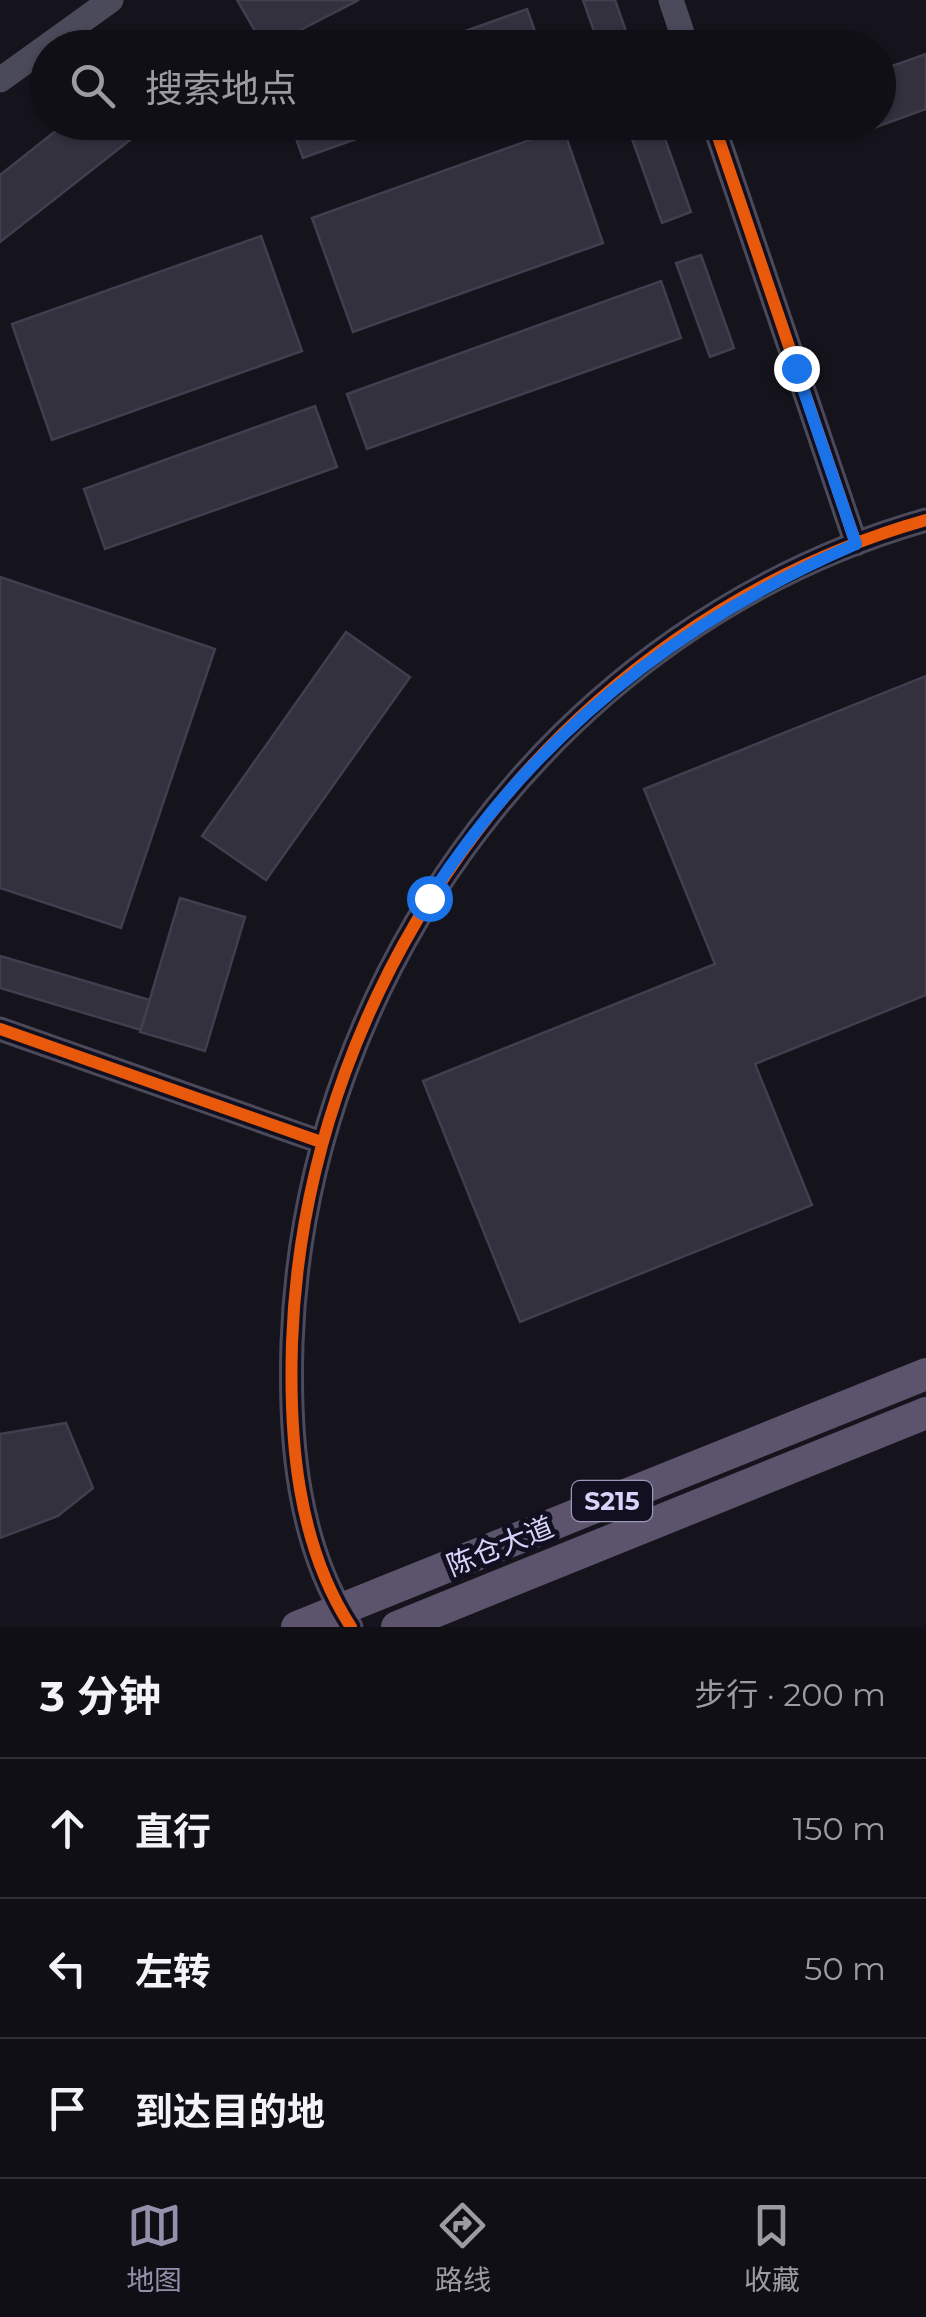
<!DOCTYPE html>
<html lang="zh">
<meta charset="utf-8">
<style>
:root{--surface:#100f15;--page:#1e1d22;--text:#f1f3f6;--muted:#9c9ca0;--line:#302f34;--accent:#9390ac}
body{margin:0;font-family:Montserrat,"Noto Sans SC",sans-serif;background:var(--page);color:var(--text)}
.stop{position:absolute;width:30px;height:30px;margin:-22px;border:8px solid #1a73e8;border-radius:50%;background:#fff}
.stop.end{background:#1a73e8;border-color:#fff;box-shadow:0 2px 10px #0008}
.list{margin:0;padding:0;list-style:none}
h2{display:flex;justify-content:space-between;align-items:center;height:130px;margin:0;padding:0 40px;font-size:42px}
h2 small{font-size:32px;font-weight:400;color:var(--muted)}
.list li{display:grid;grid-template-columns:65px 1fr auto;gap:30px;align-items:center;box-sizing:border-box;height:140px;padding:0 40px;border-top:2px solid var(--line)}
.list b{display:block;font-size:38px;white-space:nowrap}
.list em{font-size:32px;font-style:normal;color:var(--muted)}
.icon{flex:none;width:55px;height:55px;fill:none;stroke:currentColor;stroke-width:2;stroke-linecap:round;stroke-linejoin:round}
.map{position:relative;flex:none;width:926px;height:1627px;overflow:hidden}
.search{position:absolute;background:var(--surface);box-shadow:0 2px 8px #0004;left:30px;right:30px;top:30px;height:110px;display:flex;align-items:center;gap:25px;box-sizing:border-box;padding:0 35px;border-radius:55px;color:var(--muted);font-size:38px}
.sheet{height:550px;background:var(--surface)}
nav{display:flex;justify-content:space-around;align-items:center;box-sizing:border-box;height:140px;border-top:2px solid var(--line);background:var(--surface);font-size:28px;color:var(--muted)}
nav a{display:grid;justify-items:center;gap:5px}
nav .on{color:var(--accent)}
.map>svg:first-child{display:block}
.building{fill:#33313e;stroke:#413e4f;stroke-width:2.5}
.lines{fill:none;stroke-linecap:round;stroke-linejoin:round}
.minor{stroke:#4a4a5b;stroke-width:25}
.major{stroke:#5c546c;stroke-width:32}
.cycleway-casing{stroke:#121020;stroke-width:19}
.cycleway{stroke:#e8590c;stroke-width:12}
.route{stroke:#1a73e8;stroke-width:12}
.labels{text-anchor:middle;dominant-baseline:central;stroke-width:10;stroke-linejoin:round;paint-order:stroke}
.shield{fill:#121020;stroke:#9c98b9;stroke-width:2.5}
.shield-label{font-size:25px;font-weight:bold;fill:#d7d3fa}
.street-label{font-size:28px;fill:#d7d3fa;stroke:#121020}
</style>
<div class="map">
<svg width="926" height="1627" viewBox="0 0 926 1627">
<rect width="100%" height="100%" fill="#15141c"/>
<!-- building -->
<path class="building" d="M237,0H359L265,48Z
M583,0H615L632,48H600Z
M527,9L541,48H418Z
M926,54V109L860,133L856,122H878V71Z
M67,122H153L0,242V175Z
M290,122H404L303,158Z
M626,122H659L691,212L662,223Z
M563,128L603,243L353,332L312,218Z
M261,236L302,351L52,440L12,324Z
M701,255L734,348L710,357L676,263Z
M661,281L681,338L367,449L347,394Z
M315,406L337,467L105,549L84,489Z
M0,577L215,649L121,928L0,888Z
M346,632L410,677L266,880L202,836Z
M926,676V995L755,1064L812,1205L520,1322L423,1081L715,964L644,789Z
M180,898L245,917L205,1051L140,1032Z
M0,956L150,1000L141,1030L0,988Z
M66,1423L93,1488L58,1516L0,1538V1434Z"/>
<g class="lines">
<!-- minor -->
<path class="minor" d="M671,0L687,48
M0,80L111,0
M713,122L856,544
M0,1029L321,1142
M351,1627C297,1544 289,1439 292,1343C305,970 563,623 926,520"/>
<!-- major -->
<path class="major" d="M297,1627L926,1374
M397,1627L926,1413"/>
<!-- cycleway casing -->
<g class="cycleway-casing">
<path id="cycleway" d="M713,122L856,544
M0,1029L321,1142
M351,1627C297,1544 289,1439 292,1343C305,970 563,623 926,520"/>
</g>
<!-- cycleway -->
<use href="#cycleway" class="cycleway"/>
</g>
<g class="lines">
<!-- route -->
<path class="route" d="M429,898C533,736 680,620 856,544L796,368"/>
</g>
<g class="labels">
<!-- shield labels -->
<rect class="shield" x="572" y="1481" width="80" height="40" rx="8"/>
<g class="shield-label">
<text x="612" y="1501">S215</text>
</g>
<!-- street labels -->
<g class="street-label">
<text transform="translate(500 1546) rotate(-22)">陈仓大道</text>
</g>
</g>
</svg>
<div class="stop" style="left:429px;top:898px"></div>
<div class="stop end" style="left:796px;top:368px"></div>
<div class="search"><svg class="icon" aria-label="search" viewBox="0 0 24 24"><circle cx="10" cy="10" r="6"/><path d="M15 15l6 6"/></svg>搜索地点</div>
</div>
<section class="sheet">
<h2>3 分钟<small>步行 · 200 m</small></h2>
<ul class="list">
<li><svg class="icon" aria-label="ahead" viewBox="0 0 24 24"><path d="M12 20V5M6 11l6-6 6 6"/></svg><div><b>直行</b></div><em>150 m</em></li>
<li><svg class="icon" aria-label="left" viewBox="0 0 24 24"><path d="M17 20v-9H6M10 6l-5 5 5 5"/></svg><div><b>左转</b></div><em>50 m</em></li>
<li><svg class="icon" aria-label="arrive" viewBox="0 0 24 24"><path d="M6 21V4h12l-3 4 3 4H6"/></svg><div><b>到达目的地</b></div></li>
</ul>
</section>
<nav>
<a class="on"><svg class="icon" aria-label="map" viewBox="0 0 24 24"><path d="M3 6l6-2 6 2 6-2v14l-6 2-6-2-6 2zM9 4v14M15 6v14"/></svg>地图</a>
<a><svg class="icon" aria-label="directions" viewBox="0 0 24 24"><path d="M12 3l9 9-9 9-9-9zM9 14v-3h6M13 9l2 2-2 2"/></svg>路线</a>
<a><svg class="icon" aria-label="saved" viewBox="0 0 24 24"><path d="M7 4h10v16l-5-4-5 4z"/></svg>收藏</a>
</nav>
